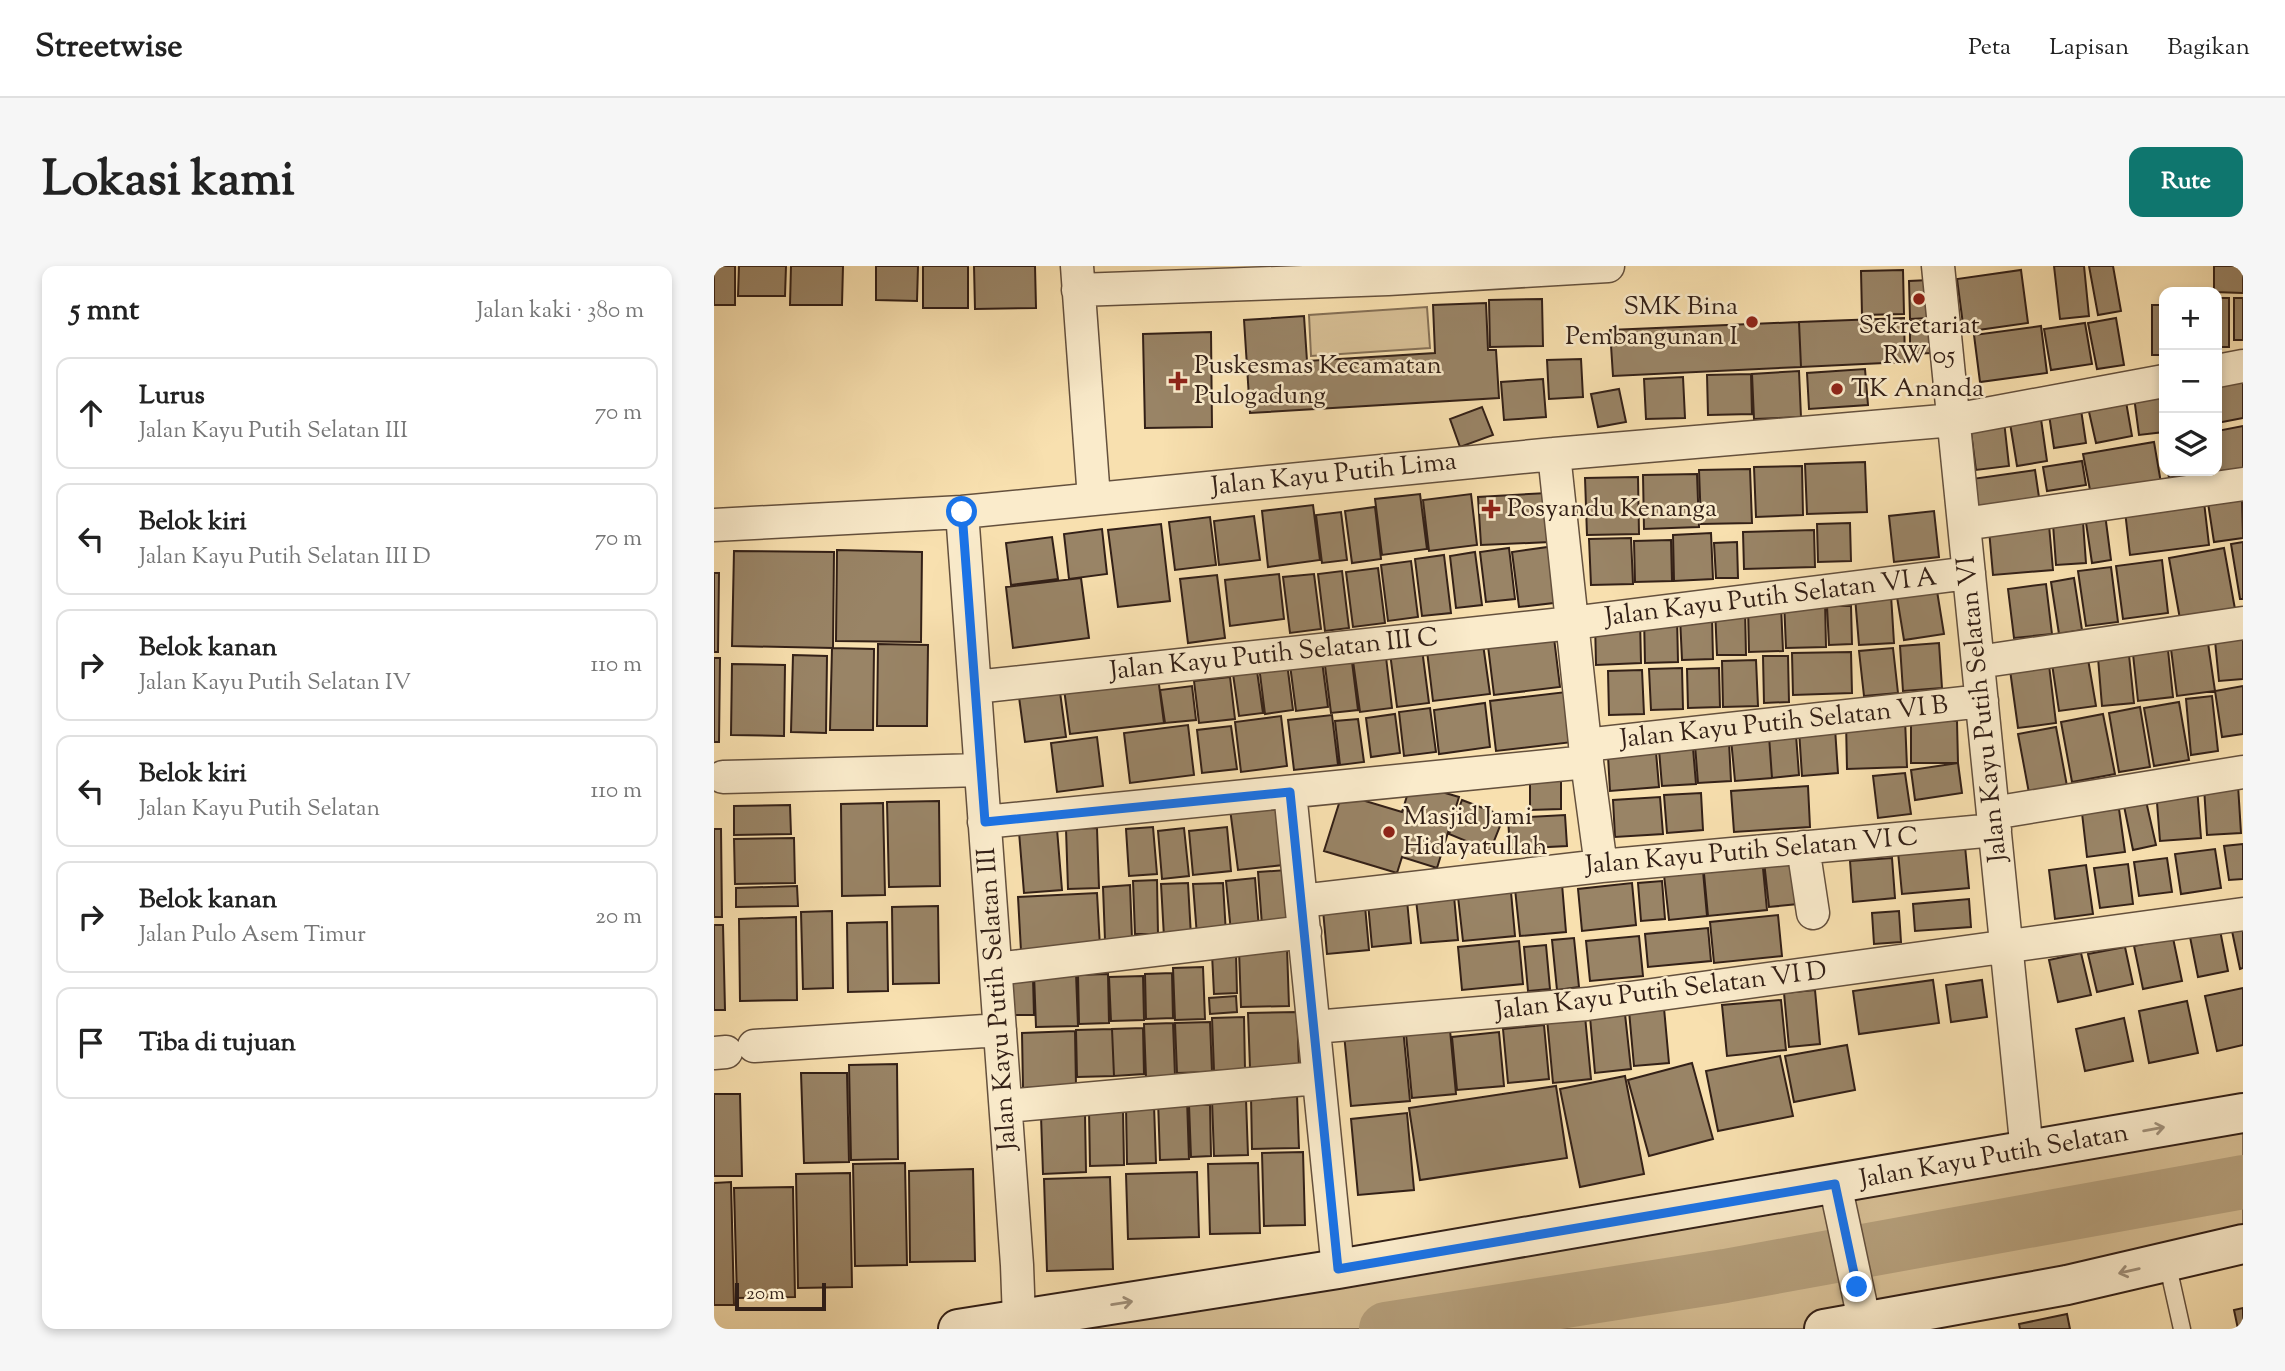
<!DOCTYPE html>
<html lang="id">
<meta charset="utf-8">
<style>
:root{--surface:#fff;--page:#f6f6f6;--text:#222;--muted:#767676;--line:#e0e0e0;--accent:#0f766e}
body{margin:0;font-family:"Sorts Mill Goudy",serif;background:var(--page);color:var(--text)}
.controls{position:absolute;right:21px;top:21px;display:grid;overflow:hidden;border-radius:14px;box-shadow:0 4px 10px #0003}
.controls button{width:63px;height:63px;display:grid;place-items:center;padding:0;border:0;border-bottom:2px solid var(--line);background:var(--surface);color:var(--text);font:35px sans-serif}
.scale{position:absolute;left:21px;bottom:18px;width:91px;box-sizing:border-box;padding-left:7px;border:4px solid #332017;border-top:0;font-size:19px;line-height:24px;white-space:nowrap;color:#332017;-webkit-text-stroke:5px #faebcb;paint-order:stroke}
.stop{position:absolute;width:21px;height:21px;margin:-16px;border:5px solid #1a73e8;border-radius:50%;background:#fff}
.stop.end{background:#1a73e8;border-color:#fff;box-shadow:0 2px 7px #0008}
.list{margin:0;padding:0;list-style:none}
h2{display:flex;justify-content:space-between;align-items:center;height:91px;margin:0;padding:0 28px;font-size:30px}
h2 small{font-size:23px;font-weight:400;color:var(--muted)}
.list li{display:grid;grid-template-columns:46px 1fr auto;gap:21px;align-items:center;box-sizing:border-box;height:112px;margin:0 14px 14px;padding:0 14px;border:2px solid var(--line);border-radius:14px}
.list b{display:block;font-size:26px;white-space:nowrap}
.list p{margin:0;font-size:23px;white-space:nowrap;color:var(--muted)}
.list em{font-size:23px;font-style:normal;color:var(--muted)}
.icon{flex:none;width:38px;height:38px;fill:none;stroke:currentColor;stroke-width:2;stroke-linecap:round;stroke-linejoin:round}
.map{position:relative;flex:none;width:1529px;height:1063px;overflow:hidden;border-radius:14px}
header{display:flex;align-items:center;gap:42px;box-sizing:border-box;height:98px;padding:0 35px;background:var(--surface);border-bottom:2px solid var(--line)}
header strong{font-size:33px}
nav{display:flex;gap:38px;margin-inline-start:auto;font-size:24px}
.intro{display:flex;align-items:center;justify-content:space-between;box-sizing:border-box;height:168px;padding:0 42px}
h1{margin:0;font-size:49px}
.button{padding:18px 32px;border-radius:14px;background:var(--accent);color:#fff;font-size:24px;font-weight:700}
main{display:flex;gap:42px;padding:0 42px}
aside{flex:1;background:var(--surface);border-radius:14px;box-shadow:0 4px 10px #0003}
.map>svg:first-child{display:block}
.green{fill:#d7bf95;stroke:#857056;stroke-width:2}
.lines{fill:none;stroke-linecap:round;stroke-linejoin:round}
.river{stroke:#b59f7b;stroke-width:54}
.building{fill:#998466;stroke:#332017;stroke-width:2}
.lane-casing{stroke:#64503d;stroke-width:19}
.street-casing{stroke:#64503d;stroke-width:35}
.secondary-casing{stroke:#332017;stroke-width:42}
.lane{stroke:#faebcb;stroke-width:16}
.street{stroke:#faebcb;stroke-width:32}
.secondary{stroke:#faebcb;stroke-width:38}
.oneway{stroke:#a0907a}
.route{stroke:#1a73e8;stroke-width:9}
.poi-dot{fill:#8f2418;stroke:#faebcb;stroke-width:2.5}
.labels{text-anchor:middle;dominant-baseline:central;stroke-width:5;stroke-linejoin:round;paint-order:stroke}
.poi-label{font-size:26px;fill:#332017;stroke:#faebcb;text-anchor:start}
.street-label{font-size:26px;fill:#332017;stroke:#faebcb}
</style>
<header>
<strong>Streetwise</strong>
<nav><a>Peta</a><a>Lapisan</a><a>Bagikan</a></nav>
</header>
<div class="intro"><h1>Lokasi kami</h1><a class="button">Rute</a></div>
<main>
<aside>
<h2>5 mnt<small>Jalan kaki · 380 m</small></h2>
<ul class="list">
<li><svg class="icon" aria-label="ahead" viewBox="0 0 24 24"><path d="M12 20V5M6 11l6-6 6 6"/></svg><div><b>Lurus</b><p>Jalan Kayu Putih Selatan III</p></div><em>70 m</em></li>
<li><svg class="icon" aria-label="left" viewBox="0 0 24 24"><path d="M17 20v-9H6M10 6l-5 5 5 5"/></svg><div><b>Belok kiri</b><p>Jalan Kayu Putih Selatan III D</p></div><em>70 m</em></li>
<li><svg class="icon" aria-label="right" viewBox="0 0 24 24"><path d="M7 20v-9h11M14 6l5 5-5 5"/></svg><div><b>Belok kanan</b><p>Jalan Kayu Putih Selatan IV</p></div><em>110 m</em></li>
<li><svg class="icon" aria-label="left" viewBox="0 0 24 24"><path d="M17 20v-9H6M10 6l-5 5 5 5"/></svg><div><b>Belok kiri</b><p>Jalan Kayu Putih Selatan</p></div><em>110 m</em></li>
<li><svg class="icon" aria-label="right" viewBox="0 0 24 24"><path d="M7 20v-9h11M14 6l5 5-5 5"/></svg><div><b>Belok kanan</b><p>Jalan Pulo Asem Timur</p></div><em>20 m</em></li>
<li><svg class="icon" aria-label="arrive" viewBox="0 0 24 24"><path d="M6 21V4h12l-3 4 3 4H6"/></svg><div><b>Tiba di tujuan</b></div></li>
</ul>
</aside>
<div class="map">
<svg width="1529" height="1063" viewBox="0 0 1529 1063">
<rect width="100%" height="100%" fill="#f8e0af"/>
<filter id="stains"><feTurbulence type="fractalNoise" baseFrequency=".00286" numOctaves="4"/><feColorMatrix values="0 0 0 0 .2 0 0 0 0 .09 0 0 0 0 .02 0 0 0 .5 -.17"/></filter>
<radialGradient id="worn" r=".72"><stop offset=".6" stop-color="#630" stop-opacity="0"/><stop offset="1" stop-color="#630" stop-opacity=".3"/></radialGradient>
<!-- green -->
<path class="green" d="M713,41L716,82L597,90L595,49Z
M1529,847V975L1109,1063H247Z"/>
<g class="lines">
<!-- river -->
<path class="river" d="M672,1063L1011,1010L1529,916"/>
</g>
<!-- building -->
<path class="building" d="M0,0H21V39H0Z
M25,0H72L71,30H24Z
M77,0H129L128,39H76Z
M162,0H204L203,35L162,34Z
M209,0H254V42H209Z
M260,0H321L322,42L261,43Z
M1340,0H1370L1375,50L1346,53Z
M1375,0H1399L1407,45L1384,49Z
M1500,0H1529V27L1500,26Z
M1189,4L1190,48L1148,49L1147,5Z
M1307,4L1314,57L1250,66L1243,13Z
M1215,14V52L1196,53L1195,15Z
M1503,32H1515V81H1503Z
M1520,32H1529V74H1520Z
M828,33L829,80L776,81L775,34Z
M772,37L774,84H782L785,132L536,147L530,54L590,50L593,95L721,87L719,39Z
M1438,39H1450V89H1438Z
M1190,52L1191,96L1087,101L1085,56Z
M1402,52L1410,99L1383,103L1374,57Z
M1196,55H1217L1218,87L1196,88Z
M1085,56L1087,101L899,110L896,64Z
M1371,57L1378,98L1337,104L1330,63Z
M1327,60L1333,107L1266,116L1260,69Z
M497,66L498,161L431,162L429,68Z
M867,93L869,131L835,133L833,94Z
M1151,103L1154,139L1095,143L1093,107Z
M1085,105L1087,151L1040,153L1038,108Z
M1037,108L1038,148L994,149L993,109Z
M969,111L971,152L932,153L930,113Z
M829,113L832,151L790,154L787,116Z
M1529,114V152L1503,157V118Z
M905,123L912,156L884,161L877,128Z
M1450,128V166L1425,169L1420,131Z
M1411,130L1418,170L1382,177L1373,137Z
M1366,137L1372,177L1340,182L1334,142Z
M768,141L779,169L746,181L736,153Z
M1327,153L1333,195L1303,200L1296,157Z
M1290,155L1295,200L1262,204L1256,159Z
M1529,160V207L1502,212L1503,165Z
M1440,176L1447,217L1377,229L1369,188Z
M1368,195L1372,219L1333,225L1329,201Z
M1151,196L1153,246L1093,248L1091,198Z
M1088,200L1089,249L1042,251L1040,201Z
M1036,203L1038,257L987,258L985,204Z
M1321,204L1326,238L1263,246L1258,213Z
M1454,205H1492L1455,212Z
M983,208L985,261L930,263L929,209Z
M924,211L925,268L873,269L871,212Z
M833,227L836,276L767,279L764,231Z
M706,228L713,283L668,289L661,233Z
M757,228L763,279L715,285L709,234Z
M1528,233L1529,272L1500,276L1494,237Z
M1490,236L1495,279L1416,289L1411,245Z
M599,239L606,294L554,301L548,245Z
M661,241L667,293L638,297L631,245Z
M1220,245L1225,291L1180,296L1175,250Z
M627,246L633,294L608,297L602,249Z
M1391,248L1397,294L1378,297L1371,250Z
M540,250L546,294L505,299L500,255Z
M496,251L502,299L461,304L455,256Z
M1369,256L1372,297L1342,299L1339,258Z
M1136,257L1137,295L1104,296L1103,258Z
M447,258L456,335L404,341L394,264Z
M1335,259L1339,304L1279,309L1275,264Z
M388,263L393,308L355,313L350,268Z
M1100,264L1101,301L1030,303L1029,266Z
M997,267L999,313L960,315L959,269Z
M338,271L344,313L297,319L292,277Z
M917,272L919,318L877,319L875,273Z
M957,274L958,315L921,316L920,275Z
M1023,276L1024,312H1002L1000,277Z
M1529,276V333H1526L1517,278Z
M841,280L848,336L805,341L798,286Z
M795,282L801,333L772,336L766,286Z
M1510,282L1521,343L1466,353L1455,292Z
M123,284L208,286L207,376L122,375Z
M20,285L120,286L119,382L18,380Z
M761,286L768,339L742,342L736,290Z
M730,289L737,347L708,350L701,293Z
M1448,294L1454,347L1409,353L1402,300Z
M697,295L704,351L674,355L667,299Z
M1397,301L1404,356L1372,360L1364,305Z
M664,302L671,357L639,361L632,306Z
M628,305L635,362L611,365L604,308Z
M0,307H5L4,386H0Z
M565,308L570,353L516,360L511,314Z
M600,308L607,363L576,367L569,311Z
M503,309L511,372L474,377L466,313Z
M367,312L375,372L299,382L292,321Z
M1360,312L1368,364L1345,368L1337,316Z
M1332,318L1338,368L1300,372L1294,323Z
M1223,325L1230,368L1190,374L1183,331Z
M1177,329L1180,377L1145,379L1141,331Z
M1111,334L1112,381L1072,382L1070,335Z
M1067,339L1069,385L1035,386L1034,340Z
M1113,340H1137L1138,378L1115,379Z
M1031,342L1032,389H1003L1001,343Z
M963,350L964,396L931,397L930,351Z
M998,350L999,393L968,394L966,351Z
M926,353L927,397L882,399L881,355Z
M840,372L846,421L780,429L774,380Z
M1529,372V413L1505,415L1501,375Z
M1225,377L1228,422L1189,425L1186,380Z
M1494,377L1501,425L1463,430L1457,383Z
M164,378L214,379L213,460H163Z
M769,378L776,428L719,435L713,385Z
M118,382L160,383L159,464H116Z
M1179,382L1184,427L1150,430L1145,385Z
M708,383L715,437L683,441L676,387Z
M1454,384L1459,431L1424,435L1419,388Z
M1137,386L1138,427L1079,429L1078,387Z
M637,388L644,444L617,447L610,392Z
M79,389L113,390L112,467L77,466Z
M1415,389L1420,437L1388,440L1384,392Z
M1049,390H1074L1075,436L1050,437Z
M672,391L678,442L646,446L639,395Z
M0,392H6L5,476H0Z
M1374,393L1382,440L1345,445L1338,398Z
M1042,394L1044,440L1009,441L1008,395Z
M608,395L614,441L582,445L576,399Z
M573,397L579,444L551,448L545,400Z
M18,398L71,399L70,470L17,469Z
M1335,399L1342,457L1304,462L1296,404Z
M968,402L969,443L937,444L935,403Z
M1005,402L1006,441L974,442L973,403Z
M928,404L930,448L895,449L894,405Z
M543,405L549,447L525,450L519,408Z
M444,411L450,457L356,468L350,423Z
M516,411L521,453L485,457L480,415Z
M478,420L482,454L451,457L446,424Z
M1529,420V468L1508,471L1501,425Z
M346,426L352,471L311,476L305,431Z
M852,426L859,476L782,485L776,435Z
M1498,430L1504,485L1477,489L1472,433Z
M1465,436L1475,494L1440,500L1430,442Z
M771,437L776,481L725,488L720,444Z
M1426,441L1436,501L1405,506L1395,447Z
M716,442L722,486L690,490L685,446Z
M681,448L686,487L657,491L652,452Z
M1389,448L1401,508L1358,516L1347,456Z
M618,449L624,499L580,504L574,454Z
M567,450L573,500L527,506L521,456Z
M644,453L650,496L626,499L621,455Z
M1191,453L1193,501L1133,503L1132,455Z
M1197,455H1243L1244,497H1197Z
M474,459L480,509L416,517L410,467Z
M517,460L523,503L488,507L483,464Z
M1342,461L1353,520L1315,527L1304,468Z
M1121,462L1124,507L1088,510L1085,464Z
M1082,469L1085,509L1058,512L1055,470Z
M1055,470L1058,512L1021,515L1017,473Z
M383,471L389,520L343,526L337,477Z
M1015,476L1017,515L984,517L981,479Z
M979,482L982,518L948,520L945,484Z
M942,486L945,521L896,525L894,490Z
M1244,497L1248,527L1201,534L1197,504Z
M1191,507L1197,548L1164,552L1159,510Z
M816,515H847V543L816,544Z
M697,517L745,531L723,602L688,591L683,607L610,585L628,528L688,546Z
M1524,519L1527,567L1493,569L1490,521Z
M1094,520L1096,561L1020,566L1017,525Z
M1483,521L1487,572L1446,575L1442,524Z
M987,527L989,564L953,567L950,529Z
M946,531L949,568L901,571L899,534Z
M748,534L790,550L776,585L735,568Z
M225,535L226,620L175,621L173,536Z
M1432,535L1442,579L1419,584L1410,540Z
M169,537L171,629L128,630L127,538Z
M562,538L569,599L524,604L516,543Z
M76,539L77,568L20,569V540Z
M1405,543L1411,586L1373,591L1368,547Z
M851,549L853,580L796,583L794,552Z
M439,561L443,608L415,610L412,563Z
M513,561L517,605L479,609L475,565Z
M383,562L385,622L354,623L352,563Z
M470,562L475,610L448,613L444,565Z
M0,563H7L8,651H0Z
M343,563L348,624L310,627L305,566Z
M80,572L81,617L21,618L20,573Z
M1529,578V613L1515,614L1510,580Z
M1251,580L1255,622L1188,628L1184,586Z
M1501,583L1507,622L1467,628L1461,588Z
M1089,591L1094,637L1055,641L1050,595Z
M1048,592L1053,644L994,650L989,597Z
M1178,592L1181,632L1139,636L1136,595Z
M1453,592L1458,626L1425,630L1420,596Z
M1414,598L1419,638L1386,642L1380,602Z
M1372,599L1379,648L1341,653L1335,604Z
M573,604L578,656L548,659L544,606Z
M989,605L993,650L955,654L950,609Z
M541,612L545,663L517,666L512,615Z
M443,614L444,668H421L419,615Z
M948,615L951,653L927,655L924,617Z
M474,617L477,670L450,671L447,618Z
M509,617L512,668L483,670L479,618Z
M918,617L922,659L868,665L864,623Z
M848,618L852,666L806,670L801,623Z
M416,619L418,673L391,674L389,621Z
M83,620L84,640L22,641V622Z
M797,626L801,670L749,675L744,631Z
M383,627L386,681L307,685L304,631Z
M740,630L744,674L707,677L702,634Z
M1255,633L1257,661L1201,665L1199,638Z
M693,634L697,677L658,681L654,637Z
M224,640L225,717L179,718L178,641Z
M651,640L655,684L613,688L609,644Z
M118,645L119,722L89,723L87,646Z
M1185,645L1187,676L1160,678L1158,647Z
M1064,649L1068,690L1000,697L996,656Z
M82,651L83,734L26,735L25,653Z
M173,656L174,725L134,726L133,657Z
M0,659H9L11,744H0Z
M1505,659L1514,705L1484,711L1475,666Z
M994,662L997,695L934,701L931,668Z
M1529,663V702L1526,703L1518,665Z
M925,670L929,710L876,715L872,675Z
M860,672L865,721L843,724L838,674Z
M1459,672L1468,715L1429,723L1420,680Z
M805,675L809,718L748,724L744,681Z
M832,679L836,723L814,725L810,681Z
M1411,681L1419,718L1383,726L1374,688Z
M573,682L575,740L527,741L525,684Z
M522,687L523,727L500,728L498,688Z
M1367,687L1377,729L1344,736L1335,694Z
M489,701L491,753L461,754L459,702Z
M362,707L364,760L322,761L320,708Z
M458,707L459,752L432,753L431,708Z
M394,708L395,757L365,758L364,709Z
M429,710L430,754L397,755L395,711Z
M319,712L320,749H294L293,713Z
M1219,714L1225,757L1145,768L1139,725Z
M1268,714L1273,751L1237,756L1232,719Z
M1529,722V779L1503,785L1491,730Z
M1101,724L1106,778L1075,781L1070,727Z
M522,730L523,746L496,748L495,732Z
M1067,734L1072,784L1013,790L1008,739Z
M1473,735L1484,787L1435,797L1425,745Z
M950,742L955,797L920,800L915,745Z
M583,746L585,801L536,802L534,747Z
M911,748L917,803L881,807L876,751Z
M871,750L877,813L839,817L833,753Z
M530,751L531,804L500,805L498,752Z
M1410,752L1419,795L1371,805L1362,763Z
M496,756L498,806L463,807L461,757Z
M459,757L461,810L432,811L430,758Z
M830,759L835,813L794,817L789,763Z
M429,762L430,808L400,810L398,763Z
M689,762L696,835L637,840L630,768Z
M398,763L400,810L363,811L362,764Z
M736,764L742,828L698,832L692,768Z
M361,765L362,820L309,822L308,767Z
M785,766L790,820L743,824L738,771Z
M1133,779L1141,824L1080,836L1071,790Z
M1066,790L1079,850L1004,865L992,805Z
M978,797L999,873L935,890L914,814Z
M183,798L184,893L137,894L135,799Z
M87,807H133L135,896L90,897Z
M911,810L930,908L866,921L846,823Z
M842,820L853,892L706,914L695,842Z
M0,828H26L28,910H0Z
M583,829L585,882L538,883L537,830Z
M473,833L475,893L446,894L444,834Z
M532,833L534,889L500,890L498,834Z
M440,839L442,897L413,898L412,840Z
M475,839H496L497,890L477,891Z
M409,843L410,899L376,900L375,844Z
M693,847L700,924L644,929L637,853Z
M371,848L372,906L329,908L327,850Z
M589,886L591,959L550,960L548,887Z
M191,897L193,999L141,1000L139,898Z
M544,897L546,967L496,968L494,898Z
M259,903L261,995L196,996L195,905Z
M483,906L485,971L414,973L412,908Z
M136,907L138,1021L84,1022L82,908Z
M396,911L399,1003L333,1005L330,913Z
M17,916L20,1039H0V917Z
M79,921L81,1031L23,1032L20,922Z
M1529,1042V1063H1524L1520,1044Z
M1353,1048L1356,1063H1306L1305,1058Z"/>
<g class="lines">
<!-- lane casing -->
<g class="lane-casing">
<path id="lane" d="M1453,996L1468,1063"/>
</g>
<!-- street casing -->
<g class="street-casing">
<path id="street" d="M363,0L380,233
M1224,0L1313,886
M364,24L674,13L894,0
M1503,105L1529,100
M840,188L873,496L887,600
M248,246L303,999L305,1053
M1250,258L1529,218
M0,259L248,246L840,188L1240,154L1450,115
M1264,396L1529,357
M261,421L858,357L1255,307
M871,479L1268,435
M9,511L267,504
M576,526L624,1003
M1279,547L1529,506
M270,556L873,496
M1089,581L1099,647
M587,635L887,600L1281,564
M282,703L591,666
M600,761L873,738L1529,648
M40,780L286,764
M0,787L12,786
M292,840L604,812
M1121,918L1152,1063"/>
</g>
<!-- secondary casing -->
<g class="secondary-casing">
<path id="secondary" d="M244,1063L624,1003L1529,847
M1110,1063L1353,1019L1529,978"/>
</g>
<!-- lane -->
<use href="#lane" class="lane"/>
<!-- street -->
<use href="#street" class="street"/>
<!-- secondary -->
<use href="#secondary" class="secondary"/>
</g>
<!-- one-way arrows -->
<defs><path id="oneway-shaft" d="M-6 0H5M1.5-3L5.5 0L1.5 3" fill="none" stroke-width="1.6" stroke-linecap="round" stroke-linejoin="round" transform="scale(1.75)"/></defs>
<g class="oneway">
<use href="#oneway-shaft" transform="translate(1440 863) rotate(-10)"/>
<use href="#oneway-shaft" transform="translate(1415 1005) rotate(167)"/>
<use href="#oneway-shaft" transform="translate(408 1037) rotate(-9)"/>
</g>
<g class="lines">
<!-- route -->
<path class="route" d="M248,246L271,556L576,526L624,1003L1121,918L1143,1021"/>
</g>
<!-- markers -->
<g class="poi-dot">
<circle cx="1205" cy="33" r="7"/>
<circle cx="1038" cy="56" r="7"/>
<path d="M460.5 104.5h7v7h7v7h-7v7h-7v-7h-7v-7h7z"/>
<circle cx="1123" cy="123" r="7"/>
<path d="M773.5 232.5h7v7h7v7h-7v7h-7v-7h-7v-7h7z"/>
<circle cx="675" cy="566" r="7"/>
</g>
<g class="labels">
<!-- poi labels -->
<g class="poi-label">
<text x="1024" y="41" text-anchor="end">SMK Bina<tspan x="1024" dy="30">Pembangunan I</tspan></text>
<text x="1205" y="60" text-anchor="middle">Sekretariat<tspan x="1205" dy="30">RW 05</tspan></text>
<text x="480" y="100">Puskesmas Kecamatan<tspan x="480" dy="30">Pulogadung</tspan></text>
<text x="1137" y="123">TK Ananda</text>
<text x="793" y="243">Posyandu Kenanga</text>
<text x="689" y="551">Masjid Jami<tspan x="689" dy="30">Hidayatullah</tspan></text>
</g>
<!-- street labels -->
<g class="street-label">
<text transform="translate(620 209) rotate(-6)">Jalan Kayu Putih Lima</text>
<text transform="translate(1057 332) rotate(-7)">Jalan Kayu Putih Selatan VI A</text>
<text transform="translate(560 389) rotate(-6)">Jalan Kayu Putih Selatan III C</text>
<text transform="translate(1269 443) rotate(-96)">Jalan Kayu Putih Selatan VI</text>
<text transform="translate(1070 457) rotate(-6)">Jalan Kayu Putih Selatan VI B</text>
<text transform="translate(1038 586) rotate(-5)">Jalan Kayu Putih Selatan VI C</text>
<text transform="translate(947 726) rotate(-7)">Jalan Kayu Putih Selatan VI D</text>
<text transform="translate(284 733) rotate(-94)">Jalan Kayu Putih Selatan III</text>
<text transform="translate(1280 891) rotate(-10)">Jalan Kayu Putih Selatan</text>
</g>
</g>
<rect width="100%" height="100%" filter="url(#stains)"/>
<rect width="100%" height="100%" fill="url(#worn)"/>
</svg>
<div class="controls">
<button>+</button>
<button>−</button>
<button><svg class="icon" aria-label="layers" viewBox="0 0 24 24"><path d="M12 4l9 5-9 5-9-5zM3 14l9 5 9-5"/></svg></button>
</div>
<div class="scale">20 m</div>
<div class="stop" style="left:248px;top:246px"></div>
<div class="stop end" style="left:1143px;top:1021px"></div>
</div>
</main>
